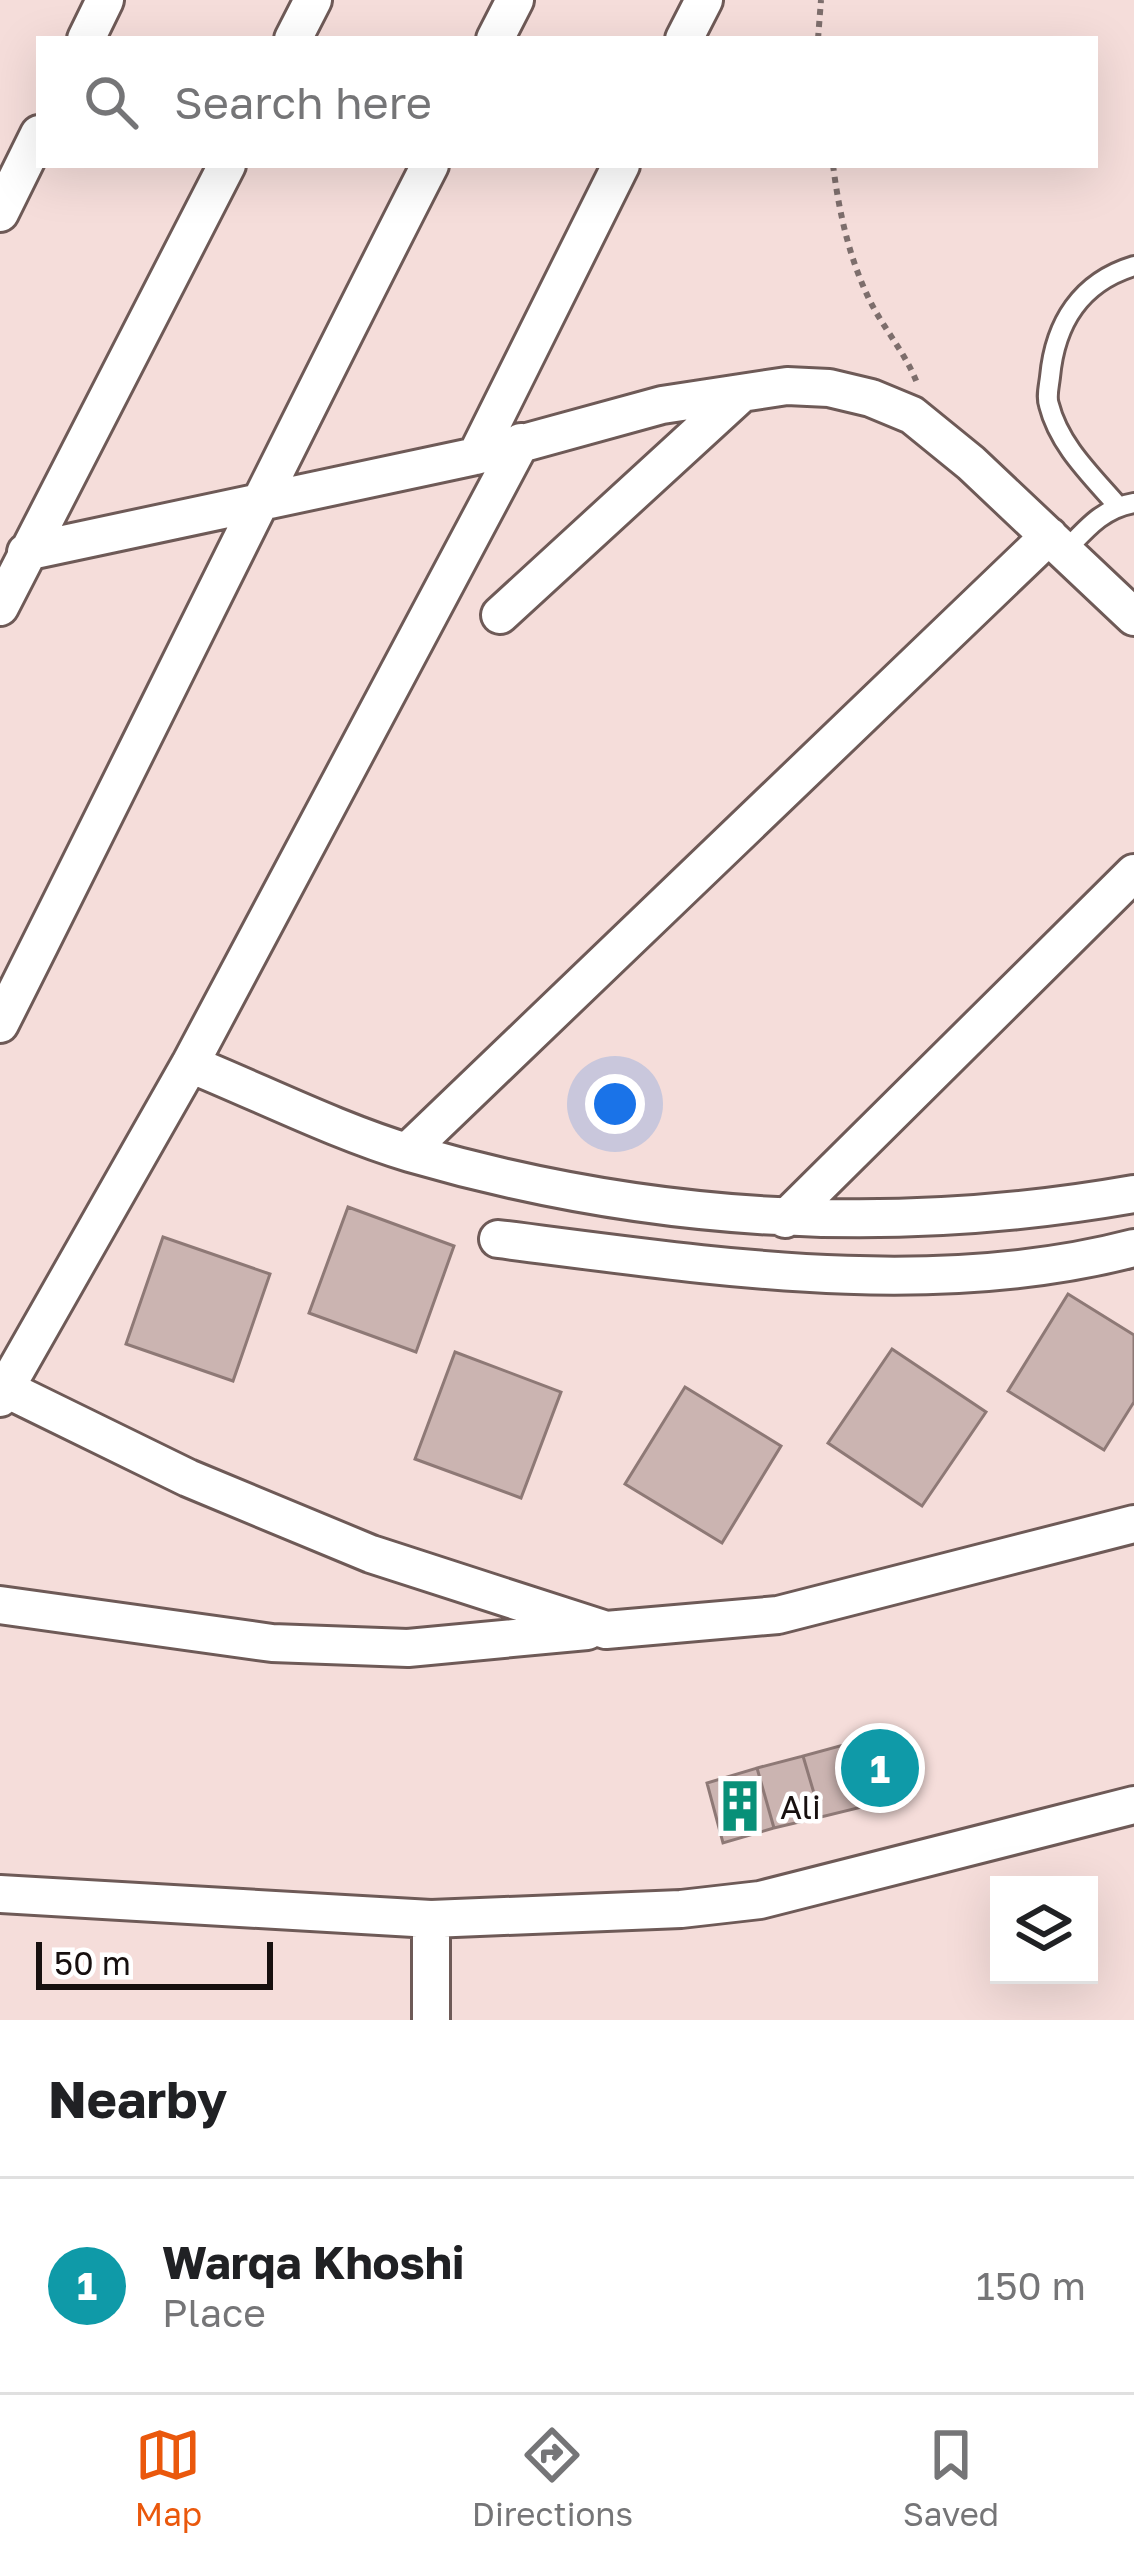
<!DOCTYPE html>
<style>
:root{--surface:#fff;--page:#f6f6f6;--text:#202124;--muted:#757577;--line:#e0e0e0;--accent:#ea580c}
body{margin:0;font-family:"Golos Text",sans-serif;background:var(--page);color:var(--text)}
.controls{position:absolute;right:36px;bottom:36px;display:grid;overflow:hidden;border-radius:0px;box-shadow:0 12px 48px #0002}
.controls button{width:108px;height:108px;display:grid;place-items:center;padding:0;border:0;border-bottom:3px solid var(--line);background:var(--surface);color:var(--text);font:60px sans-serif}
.scale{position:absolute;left:36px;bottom:30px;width:237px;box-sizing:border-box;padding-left:12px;border:6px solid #17100f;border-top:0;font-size:33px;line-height:42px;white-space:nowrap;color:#17100f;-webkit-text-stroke:9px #fff;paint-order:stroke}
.you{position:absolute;left:615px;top:1104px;width:42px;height:42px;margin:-30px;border:9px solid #fff;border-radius:50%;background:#1a73e8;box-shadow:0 0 0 18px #1a73e833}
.badge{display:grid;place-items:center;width:78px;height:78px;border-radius:50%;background:var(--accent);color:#fff;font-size:39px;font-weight:700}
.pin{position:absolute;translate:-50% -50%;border:6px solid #fff;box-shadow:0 3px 12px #0006}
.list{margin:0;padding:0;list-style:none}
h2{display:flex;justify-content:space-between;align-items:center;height:156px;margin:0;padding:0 48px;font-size:51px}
h2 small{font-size:39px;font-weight:400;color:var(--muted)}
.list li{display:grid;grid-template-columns:78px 1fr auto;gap:36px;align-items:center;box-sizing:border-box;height:216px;padding:0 48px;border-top:3px solid var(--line)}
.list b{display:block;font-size:45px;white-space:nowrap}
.list p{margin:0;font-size:39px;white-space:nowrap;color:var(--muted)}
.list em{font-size:39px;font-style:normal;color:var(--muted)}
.icon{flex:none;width:66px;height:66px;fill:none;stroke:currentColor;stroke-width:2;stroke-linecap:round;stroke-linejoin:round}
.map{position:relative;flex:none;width:1134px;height:2020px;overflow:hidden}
.search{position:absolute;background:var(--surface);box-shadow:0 12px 48px #0002;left:36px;right:36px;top:36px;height:132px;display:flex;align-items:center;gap:30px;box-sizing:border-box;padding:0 42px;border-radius:0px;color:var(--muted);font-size:45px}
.sheet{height:372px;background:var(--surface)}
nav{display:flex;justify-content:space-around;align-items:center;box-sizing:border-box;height:168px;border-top:3px solid var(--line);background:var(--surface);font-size:33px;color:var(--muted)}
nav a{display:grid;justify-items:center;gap:6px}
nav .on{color:var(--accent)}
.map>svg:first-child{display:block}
.building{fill:#cbb4b1;stroke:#8e7976;stroke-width:3}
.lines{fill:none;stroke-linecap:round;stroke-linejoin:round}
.lane-casing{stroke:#6e5a57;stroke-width:24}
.street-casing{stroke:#6e5a57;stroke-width:42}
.path{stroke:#7d6e6c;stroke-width:6;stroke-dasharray:6 6;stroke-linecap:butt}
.lane{stroke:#fff;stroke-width:18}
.street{stroke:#fff;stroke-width:36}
.labels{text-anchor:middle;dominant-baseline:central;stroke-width:9;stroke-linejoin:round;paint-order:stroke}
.poi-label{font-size:33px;fill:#17100f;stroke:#fff;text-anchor:start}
</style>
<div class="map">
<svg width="1134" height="2020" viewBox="0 0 1134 2020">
<rect width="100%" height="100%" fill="#f5ddda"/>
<!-- building -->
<path class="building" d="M348,1207L454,1246L416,1352L309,1313Z
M163,1237L270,1274L233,1381L126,1344Z
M1068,1294L1134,1335V1402L1104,1450L1008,1391Z
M892,1349L986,1412L922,1506L828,1443Z
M455,1352L561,1392L521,1498L415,1459Z
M685,1387L781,1446L722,1543L625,1484Z
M895,1731L912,1792L866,1806L847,1744Z
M847,1744L866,1806L821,1817L803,1756Z
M803,1756L821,1817L774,1828L757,1768Z
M757,1768L774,1828L723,1843L707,1783Z"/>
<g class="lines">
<!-- lane casing -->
<g class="lane-casing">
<path id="lane" d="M1117,505C1091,475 1059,445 1049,405C1046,397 1049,386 1050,377C1055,323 1081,282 1134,266
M1065,551C1086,529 1103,508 1134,503"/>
</g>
<!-- street casing -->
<g class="street-casing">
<path id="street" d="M86,39L105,0
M293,39L313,0
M495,39L515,0
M684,39L704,0
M0,213L39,134
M476,456L621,165
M26,552L476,456L662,405L787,386L829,388L871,398L912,415L971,463L1134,617
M0,607L227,165
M500,615L742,393
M0,1024C144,738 284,450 430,165
M190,1064C259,1092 339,1132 410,1153C647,1222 891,1237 1134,1194
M407,1152L1049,536
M785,1219L1134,873
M498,1239C706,1265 927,1302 1134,1248
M0,1386L188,1478L371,1554L606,1630L778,1615L1134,1524
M0,1398L190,1064L521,442
M0,1605L272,1643L408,1648L587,1631
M0,1894L431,1919L681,1909L760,1900L1134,1805
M431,2020V1919"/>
</g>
<!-- path -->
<path class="path" d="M818,39L821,0
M833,165C839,212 849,258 870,301C884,329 906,354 917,383"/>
<!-- lane -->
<use href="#lane" class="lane"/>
<!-- street -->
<use href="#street" class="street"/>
</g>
<!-- icons -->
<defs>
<g id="building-bare" transform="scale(4.14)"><path d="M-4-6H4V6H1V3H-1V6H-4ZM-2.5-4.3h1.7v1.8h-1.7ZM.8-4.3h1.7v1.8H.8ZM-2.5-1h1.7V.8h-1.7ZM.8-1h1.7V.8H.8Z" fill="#089078" stroke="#fff" stroke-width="2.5" paint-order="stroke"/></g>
</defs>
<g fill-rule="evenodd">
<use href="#building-bare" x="740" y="1806"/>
</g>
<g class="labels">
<!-- poi labels -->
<g class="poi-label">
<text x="780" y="1806">Ali</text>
</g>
</g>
</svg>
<div class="controls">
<button><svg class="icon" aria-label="layers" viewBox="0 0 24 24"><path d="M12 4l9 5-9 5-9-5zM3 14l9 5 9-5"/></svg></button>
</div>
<div class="scale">50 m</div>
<div class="you"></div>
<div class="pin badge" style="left:880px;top:1768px;background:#0f9aa8">1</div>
<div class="search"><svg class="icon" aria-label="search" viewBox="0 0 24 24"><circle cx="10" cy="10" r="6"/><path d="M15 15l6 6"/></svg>Search here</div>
</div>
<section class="sheet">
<h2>Nearby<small></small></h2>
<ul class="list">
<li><span class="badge" style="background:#0f9aa8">1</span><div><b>Warqa Khoshi</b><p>Place</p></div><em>150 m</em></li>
</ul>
</section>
<nav>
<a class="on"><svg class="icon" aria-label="map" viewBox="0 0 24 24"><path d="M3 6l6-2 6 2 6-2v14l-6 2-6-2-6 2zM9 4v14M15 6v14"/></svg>Map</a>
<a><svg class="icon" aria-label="directions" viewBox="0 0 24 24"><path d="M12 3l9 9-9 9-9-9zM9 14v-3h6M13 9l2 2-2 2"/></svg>Directions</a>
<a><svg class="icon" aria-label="saved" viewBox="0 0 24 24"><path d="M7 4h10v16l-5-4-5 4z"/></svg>Saved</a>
</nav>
